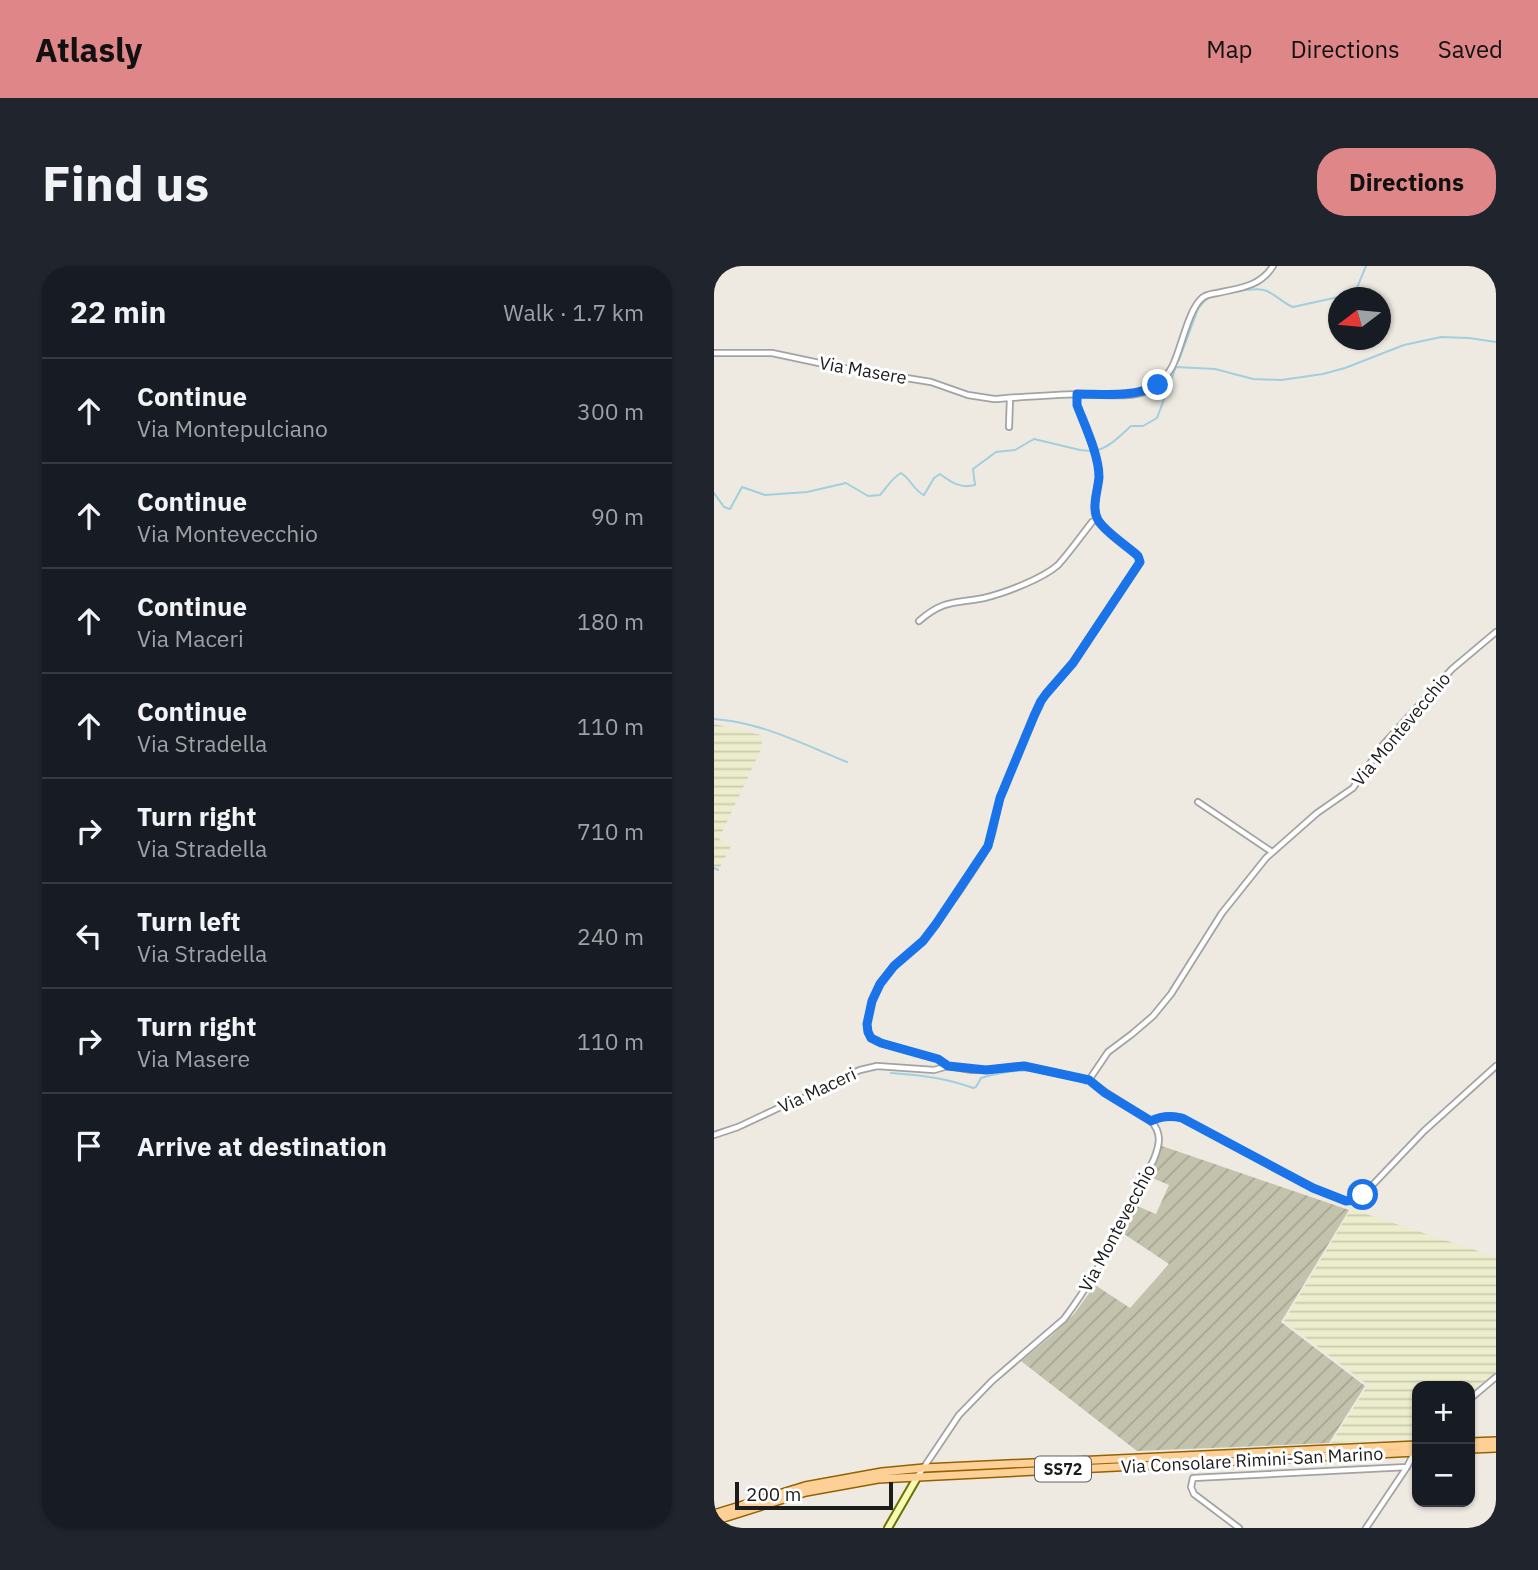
<!DOCTYPE html>
<meta charset="utf-8">
<style>
:root{--surface:#171b24;--page:#20242c;--text:#f1f3f6;--muted:#9ea1a6;--line:#363941;--accent:#df8688}
body{margin:0;font-family:"IBM Plex Sans",sans-serif;background:var(--page);color:var(--text)}
.controls{position:absolute;right:21px;bottom:21px;display:grid;overflow:hidden;border-radius:14px;box-shadow:0 2px 5px #0004}
.controls button{width:63px;height:63px;display:grid;place-items:center;padding:0;border:0;border-bottom:2px solid var(--line);background:var(--surface);color:var(--text);font:35px sans-serif}
.compass{position:absolute;left:614px;top:21px;width:63px;height:63px;border-radius:50%;background:var(--surface);box-shadow:0 2px 5px #0004;rotate:254deg}
.scale{position:absolute;left:21px;bottom:18px;width:158px;box-sizing:border-box;padding-left:7px;border:4px solid #1c1c1c;border-top:0;font-size:19px;line-height:24px;white-space:nowrap;color:#1c1c1c;-webkit-text-stroke:5px #fff;paint-order:stroke}
.stop{position:absolute;width:21px;height:21px;margin:-16px;border:5px solid #1a73e8;border-radius:50%;background:#fff}
.stop.end{background:#1a73e8;border-color:#fff;box-shadow:0 2px 7px #0008}
.list{margin:0;padding:0;list-style:none}
h2{display:flex;justify-content:space-between;align-items:center;height:91px;margin:0;padding:0 28px;font-size:30px}
h2 small{font-size:23px;font-weight:400;color:var(--muted)}
.list li{display:grid;grid-template-columns:46px 1fr auto;gap:21px;align-items:center;box-sizing:border-box;height:105px;padding:0 28px;border-top:2px solid var(--line)}
.list b{display:block;font-size:26px;white-space:nowrap}
.list p{margin:0;font-size:23px;white-space:nowrap;color:var(--muted)}
.list em{font-size:23px;font-style:normal;color:var(--muted)}
.icon{flex:none;width:38px;height:38px;fill:none;stroke:currentColor;stroke-width:2;stroke-linecap:round;stroke-linejoin:round}
.map{position:relative;flex:none;width:782px;height:1262px;overflow:hidden;border-radius:28px}
header{display:flex;align-items:center;gap:42px;box-sizing:border-box;height:98px;padding:0 35px;background:var(--accent);color:#111}
header strong{font-size:33px}
nav{display:flex;gap:38px;margin-inline-start:auto;font-size:24px}
.intro{display:flex;align-items:center;justify-content:space-between;box-sizing:border-box;height:168px;padding:0 42px}
h1{margin:0;font-size:49px}
.button{padding:18px 32px;border-radius:28px;background:var(--accent);color:#111;font-size:24px;font-weight:700}
main{display:flex;gap:42px;padding:0 42px}
aside{flex:1;background:var(--surface);border-radius:28px;box-shadow:0 2px 5px #0004}
.map>svg:first-child{display:block}
.construction{fill:url(#construction-furrows)}
.farmland{fill:url(#farmland-rules)}
.lines{fill:none;stroke-linecap:round;stroke-linejoin:round}
.stream{stroke:#a1cfdd;stroke-width:2}
.street-casing{stroke:#a3a3a3;stroke-width:8}
.secondary-casing{stroke:#687303;stroke-width:10}
.primary-casing{stroke:#946200;stroke-width:10}
.street{stroke:#fff;stroke-width:4.5}
.secondary{stroke:#f7fab3;stroke-width:6}
.primary{stroke:#fdd097;stroke-width:7}
.route{stroke:#1a73e8;stroke-width:9}
.labels{text-anchor:middle;dominant-baseline:central;stroke-width:6;stroke-linejoin:round;paint-order:stroke}
.shield{fill:#fff;stroke:#606060;stroke-width:2}
.shield-label{font-size:16px;font-weight:bold;fill:#1c1c1c}
.street-label{font-size:18px;fill:#1c1c1c;stroke:#fff}
</style>
<header>
<strong>Atlasly</strong>
<nav><a>Map</a><a>Directions</a><a>Saved</a></nav>
</header>
<div class="intro"><h1>Find us</h1><a class="button">Directions</a></div>
<main>
<aside>
<h2>22 min<small>Walk · 1.7 km</small></h2>
<ul class="list">
<li><svg class="icon" aria-label="ahead" viewBox="0 0 24 24"><path d="M12 20V5M6 11l6-6 6 6"/></svg><div><b>Continue</b><p>Via Montepulciano</p></div><em>300 m</em></li>
<li><svg class="icon" aria-label="ahead" viewBox="0 0 24 24"><path d="M12 20V5M6 11l6-6 6 6"/></svg><div><b>Continue</b><p>Via Montevecchio</p></div><em>90 m</em></li>
<li><svg class="icon" aria-label="ahead" viewBox="0 0 24 24"><path d="M12 20V5M6 11l6-6 6 6"/></svg><div><b>Continue</b><p>Via Maceri</p></div><em>180 m</em></li>
<li><svg class="icon" aria-label="ahead" viewBox="0 0 24 24"><path d="M12 20V5M6 11l6-6 6 6"/></svg><div><b>Continue</b><p>Via Stradella</p></div><em>110 m</em></li>
<li><svg class="icon" aria-label="right" viewBox="0 0 24 24"><path d="M7 20v-9h11M14 6l5 5-5 5"/></svg><div><b>Turn right</b><p>Via Stradella</p></div><em>710 m</em></li>
<li><svg class="icon" aria-label="left" viewBox="0 0 24 24"><path d="M17 20v-9H6M10 6l-5 5 5 5"/></svg><div><b>Turn left</b><p>Via Stradella</p></div><em>240 m</em></li>
<li><svg class="icon" aria-label="right" viewBox="0 0 24 24"><path d="M7 20v-9h11M14 6l5 5-5 5"/></svg><div><b>Turn right</b><p>Via Masere</p></div><em>110 m</em></li>
<li><svg class="icon" aria-label="arrive" viewBox="0 0 24 24"><path d="M6 21V4h12l-3 4 3 4H6"/></svg><div><b>Arrive at destination</b></div></li>
</ul>
</aside>
<div class="map">
<svg width="782" height="1262" viewBox="0 0 782 1262">
<defs>
<pattern id="construction-furrows" width="10" height="10" patternUnits="userSpaceOnUse" patternTransform="scale(1.75)"><rect width="10" height="10" fill="#c2c2ad"/><path d="M-1 1l2-2M0 10L10 0M9 11l2-2" fill="none" stroke="#a6a694"/></pattern>
<pattern id="farmland-rules" width="6" height="5" patternUnits="userSpaceOnUse" patternTransform="scale(1.75)"><rect width="6" height="5" fill="#ebedcc"/><path d="M0 2.5h6" fill="none" stroke="#c9cbaf"/></pattern>
</defs>
<rect width="100%" height="100%" fill="#eeeae1"/>
<!-- construction -->
<path class="construction" d="M448,880L635,944L567,1056L651,1120L615,1177L423,1185L307,1095L336,1071L360,1048L381,1019L416,1042L455,998L410,968L423,940L442,948L455,919L436,911Z"/>
<!-- farmland -->
<path class="farmland" d="M0,458L47,469L48,475L47,483L5,573L17,580L5,603L0,600Z
M637,943L782,991V1106L756,1127V1120H703V1172L617,1177L654,1119L570,1055Z"/>
<g class="lines">
<!-- stream -->
<path class="stream" d="M465,94L484,43C488,38 490,34 496,31C506,27 540,21 550,24C561,27 568,37 579,41L629,30L637,31L640,29L652,0
M383,184C396,181 407,169 417,160H429L443,152L462,101L501,103L539,113L567,114L609,108L631,102L690,79L727,71L755,72L782,76
M0,227L10,241L16,243L28,221L51,229L93,226L132,217L154,230L166,229C173,221 178,212 187,207C197,213 199,224 210,229L220,212L226,208C237,216 246,223 261,219L259,203L282,186L301,184L320,173L366,184L377,185
M0,453C47,456 91,479 133,496
M0,602L4,604
M177,807C206,809 232,812 259,822L262,821L267,812C287,806 304,803 324,805
M340,809L366,815L372,818"/>
<!-- street casing -->
<g class="street-casing">
<path id="street" d="M0,87H58L124,101L217,116L254,129L280,133C309,131 337,129 366,128C388,128 415,133 436,124C447,119 452,111 458,101C467,84 474,44 488,32C493,28 498,28 503,27C525,22 546,21 559,0
M295,161L296,132
M205,355C230,333 241,338 270,332C291,327 328,313 344,299C356,286 367,270 378,256L383,253
M484,536L558,586
M234,800L224,793L167,777L157,772L154,766L153,758L158,735L166,717L180,700L209,675L244,627L269,589L274,580L278,568L286,532L320,450L327,435L332,428L359,396L426,296L424,290C413,279 391,267 384,254C377,242 384,224 385,211C385,189 371,160 363,139V128
M437,855C448,850 456,849 468,852L599,922L632,935L643,934L649,929L710,865L782,800
M0,869L24,861L73,838L106,826L132,810L146,804L163,800L220,804L234,800L257,804H272L310,800L375,814
M756,1133L782,1111
M204,1210L245,1149L278,1115L350,1053C387,1004 413,948 440,893C446,878 448,867 437,855L391,826L375,814L394,786L418,768L439,750L457,728L508,647L552,592L603,547L639,522L668,480L738,403L782,366
M525,1262L480,1228L477,1221L479,1212L693,1201
M652,1262L693,1201L700,1187"/>
</g>
<!-- secondary casing -->
<g class="secondary-casing">
<path id="secondary" d="M174,1262L204,1210"/>
</g>
<!-- primary casing -->
<g class="primary-casing">
<path id="primary" d="M756,1176L782,1175
M756,1183L782,1182
M0,1248L91,1220L168,1206L210,1202L703,1179
M0,1255L92,1226L164,1213L703,1186"/>
</g>
<!-- street -->
<use href="#street" class="street"/>
<!-- secondary -->
<use href="#secondary" class="secondary"/>
<!-- primary -->
<use href="#primary" class="primary"/>
</g>
<g class="lines">
<!-- route -->
<path class="route" d="M444,119C419,132 390,128 363,128V139C371,160 385,189 385,211C384,224 377,242 384,254C390,265 413,280 424,290L426,296L359,397L332,428L327,435L320,450L286,532L274,580L222,658L209,675L180,700L166,718L158,735L153,758L154,766L157,772L167,777L224,793L234,800L272,804L310,800L375,814L391,827L437,855C447,850 456,849 468,852L599,922L632,935L643,934L649,929"/>
</g>
<g class="labels">
<!-- shield labels -->
<rect class="shield" x="321" y="1190.5" width="56" height="25" rx="5"/>
<g class="shield-label">
<text x="349" y="1203">SS72</text>
</g>
<!-- street labels -->
<g class="street-label">
<text transform="translate(149 104) rotate(10)">Via Masere</text>
<text transform="translate(687 463) rotate(-50)">Via Montevecchio</text>
<text transform="translate(103 824) rotate(-25)">Via Maceri</text>
<text transform="translate(403 962) rotate(-62)">Via Montevecchio</text>
<text transform="translate(538 1194) rotate(-3)">Via Consolare Rimini-San Marino</text>
</g>
</g>
</svg>
<div class="controls">
<button>+</button>
<button>−</button>
</div>
<svg class="compass" viewBox="-18 -18 36 36"><path d="M0-13l5 13h-10z" fill="#e53935"/><path d="M0 13l5-13h-10z" fill="#9ea1a6"/></svg>
<div class="scale">200 m</div>
<div class="stop" style="left:649px;top:929px"></div>
<div class="stop end" style="left:444px;top:119px"></div>
</div>
</main>
